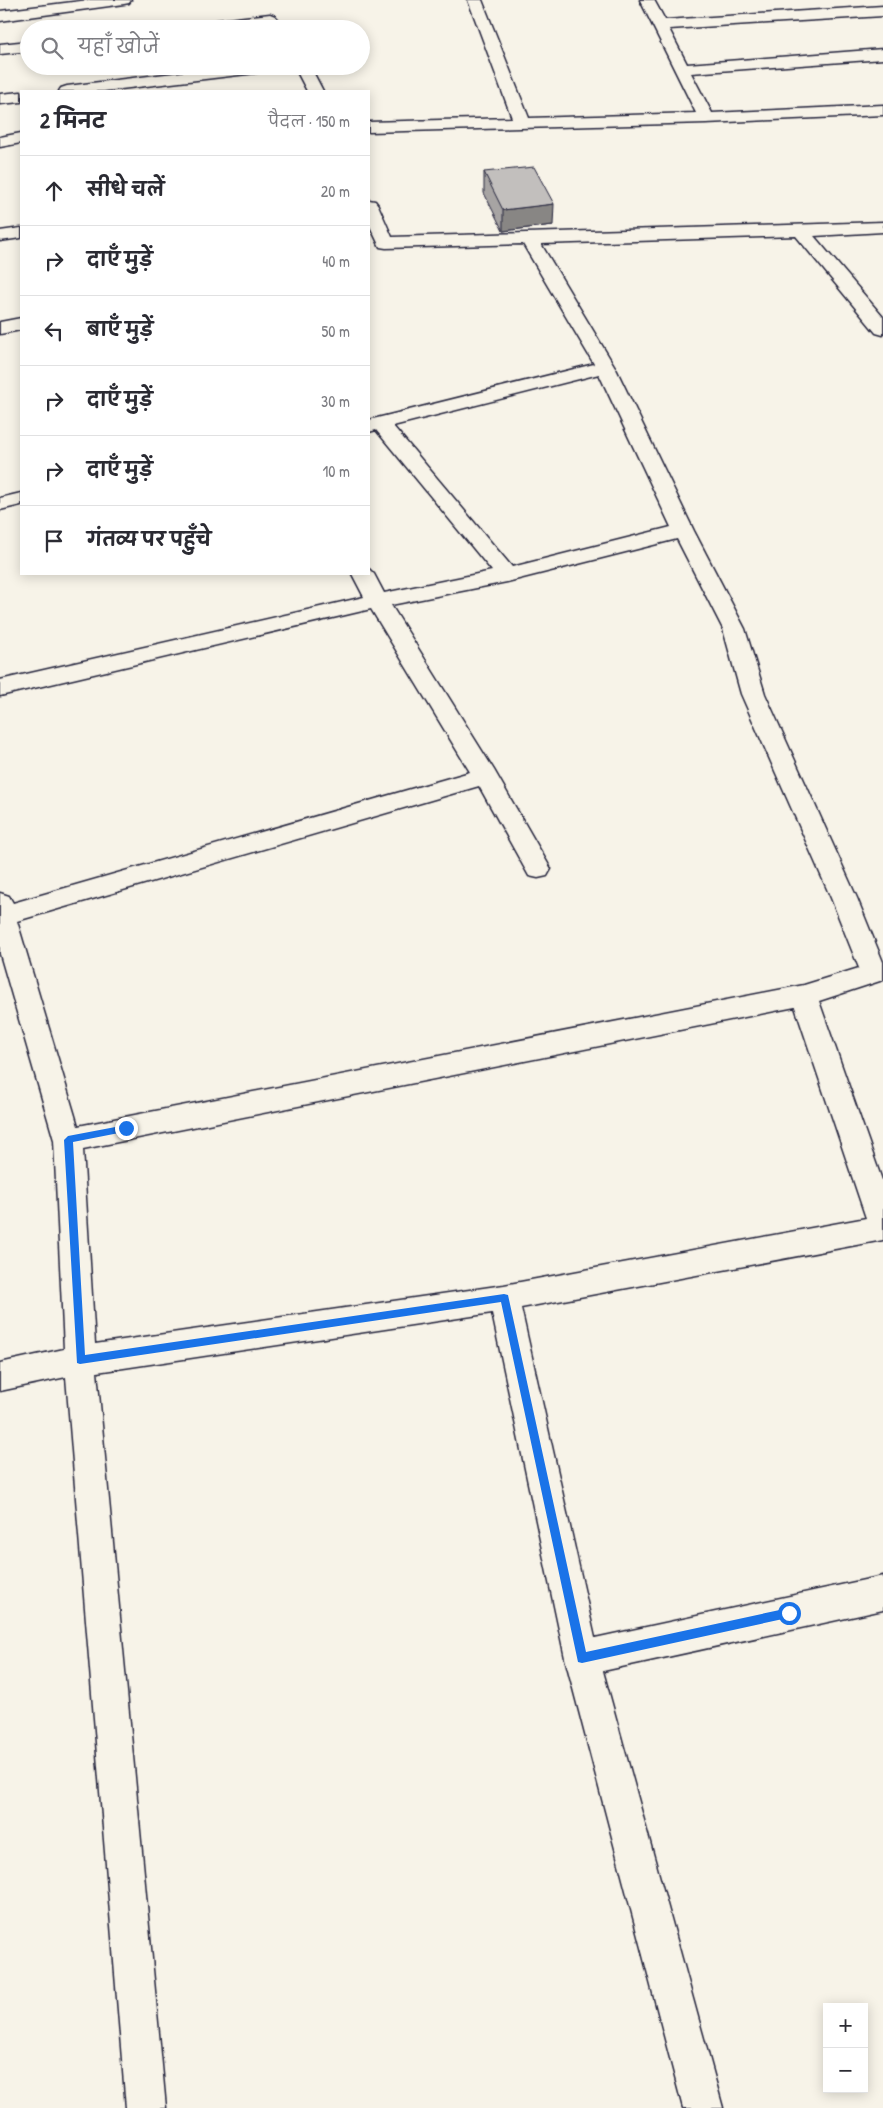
<!DOCTYPE html>
<html lang="hi">
<meta charset="utf-8">
<style>
:root{--surface:#fff;--page:#f7f7f7;--text:#2b2b33;--muted:#7c7c81;--line:#e1e1e2}
body{margin:0;font-family:"Patrick Hand","Playpen Sans Deva",sans-serif;background:var(--page);color:var(--text)}
.controls{position:absolute;right:15px;bottom:15px;display:grid;overflow:hidden;border-radius:0px;box-shadow:0 2px 12px #0003}
.controls button{width:45px;height:45px;display:grid;place-items:center;padding:0;border:0;border-bottom:1px solid var(--line);background:var(--surface);color:var(--text);font:25px sans-serif}
.stop{position:absolute;width:15px;height:15px;margin:-11px;border:4px solid #1a73e8;border-radius:50%;background:#fff}
.stop.end{background:#1a73e8;border-color:#fff;box-shadow:0 1px 5px #0008}
.list{margin:0;padding:0;list-style:none}
h2{display:flex;justify-content:space-between;align-items:center;height:65px;margin:0;padding:0 20px;font-size:21px}
h2 small{font-size:16px;font-weight:400;color:var(--muted)}
.list li{display:grid;grid-template-columns:32px 1fr auto;gap:15px;align-items:center;box-sizing:border-box;height:70px;padding:0 20px;border-top:1px solid var(--line)}
.list b{display:block;font-size:19px;white-space:nowrap}
.list em{font-size:16px;font-style:normal;color:var(--muted)}
.icon{flex:none;width:28px;height:28px;fill:none;stroke:currentColor;stroke-width:2;stroke-linecap:round;stroke-linejoin:round}
.map{position:relative;flex:none;width:883px;height:2108px;overflow:hidden}
.search{position:absolute;background:var(--surface);box-shadow:0 2px 12px #0003;left:20px;top:20px;width:350px;height:55px;display:flex;align-items:center;gap:12px;box-sizing:border-box;padding:0 18px;border-radius:28px;color:var(--muted);font-size:19px}
.panel{position:absolute;background:var(--surface);box-shadow:0 2px 12px #0003;left:20px;top:90px;width:350px;height:485px;border-radius:0px}
.map>svg:first-child{display:block}
.lines{fill:none;stroke-linecap:round;stroke-linejoin:round}
.street-casing{stroke:#22223b;stroke-width:3}
.street{fill:#f7f3e8;fill-rule:evenodd}
.wall{fill:#a7a4a3;stroke:#22223b}
.shaded-wall{fill:#888684;stroke:#22223b}
.building{fill:#c2bfbd;stroke:#22223b}
.route{fill:#1a73e8}
</style>
<div class="map">
<svg width="883" height="2108" viewBox="0 0 883 2108">
<rect width="100%" height="100%" fill="#f7f3e8"/>
<filter id="ink" filterUnits="userSpaceOnUse"><feTurbulence type="fractalNoise" baseFrequency=".02" numOctaves="2"/><feDisplacementMap in="SourceGraphic" scale="10" xChannelSelector="R" yChannelSelector="G"/><feConvolveMatrix kernelMatrix="1 2 1 2 8 2 1 2 1" color-interpolation-filters="sRGB"/></filter>
<g filter="url(#ink)">
<g class="lines">
<!-- street casing -->
<g class="street-casing">
<path id="street" d="M89,0H131L129,3L124,4L0,21V11Z
M468,0H482L529,118L696,113L640,0H654L665,20L883,6V16L669,29L687,64L883,49V59L691,73L712,113L883,105V115L706,123L369,132V122L512,118Z
M270,14L275,16L278,19L275,22L226,29H178L180,26L185,24Z
M29,41V51L0,54V44Z
M231,66H280L278,69L272,71L104,91H59L61,88L67,86Z
M294,66H310L323,91H307Z
M21,92V102L0,104V94Z
M21,133V143L0,147V137Z
M369,200L375,201L378,205L392,237L883,222V232L814,236L883,317V335L876,333L796,236L541,244L615,367L694,531L745,629L765,694L857,898L883,962V980L819,1001L883,1183V1240L521,1308L595,1638L883,1576V1610L603,1671L723,2108H683L565,1658L492,1313L97,1372L166,2108H126L66,1377L0,1391V1363L64,1349L54,1140L0,954V893L9,896L13,903L470,772L371,609L0,696V680L364,597L352,574H369V569L374,574L384,593L492,571L376,430L369,432V420L594,364L523,244L386,248L380,247L369,224ZM599,374L671,527L512,567L393,426ZM677,539L723,629L741,694L831,898L859,968L804,985L78,1126L17,921L479,786L529,876L538,878L547,876L551,869L494,770L391,605L507,582ZM795,1007L866,1218L504,1285L95,1344L83,1149Z
M21,228V238L0,241V231Z
M21,318V330L0,334V322Z
M21,493V505L0,510V498Z"/>
</g>
<!-- street -->
<use href="#street" class="street"/>
</g>
<!-- wall -->
<path class="wall" d="M484,172L553,225L503,231L484,193Z"/>
<!-- shaded-wall -->
<path class="shaded-wall" d="M554,204L553,225L503,231V210Z"/>
<!-- building -->
<path class="building" d="M534,167L554,204L503,210L484,172Z"/>
</g>
<!-- route -->
<path class="route" d="M126,1125L129,1126V1131L73,1142L85,1355L504,1294L508,1295L586,1652L789,1608L794,1613L792,1617L582,1663L578,1662L501,1302L80,1364L77,1363L64,1140L68,1136Z"/>
</svg>
<div class="controls">
<button>+</button>
<button>−</button>
</div>
<div class="stop" style="left:789px;top:1613px"></div>
<div class="stop end" style="left:126px;top:1128px"></div>
<div class="search"><svg class="icon" aria-label="search" viewBox="0 0 24 24"><circle cx="10" cy="10" r="6"/><path d="M15 15l6 6"/></svg>यहाँ खोजें</div>
<section class="panel">
<h2>2 मिनट<small>पैदल · 150 m</small></h2>
<ul class="list">
<li><svg class="icon" aria-label="ahead" viewBox="0 0 24 24"><path d="M12 20V5M6 11l6-6 6 6"/></svg><div><b>सीधे चलें</b></div><em>20 m</em></li>
<li><svg class="icon" aria-label="right" viewBox="0 0 24 24"><path d="M7 20v-9h11M14 6l5 5-5 5"/></svg><div><b>दाएँ मुड़ें</b></div><em>40 m</em></li>
<li><svg class="icon" aria-label="left" viewBox="0 0 24 24"><path d="M17 20v-9H6M10 6l-5 5 5 5"/></svg><div><b>बाएँ मुड़ें</b></div><em>50 m</em></li>
<li><svg class="icon" aria-label="right" viewBox="0 0 24 24"><path d="M7 20v-9h11M14 6l5 5-5 5"/></svg><div><b>दाएँ मुड़ें</b></div><em>30 m</em></li>
<li><svg class="icon" aria-label="right" viewBox="0 0 24 24"><path d="M7 20v-9h11M14 6l5 5-5 5"/></svg><div><b>दाएँ मुड़ें</b></div><em>10 m</em></li>
<li><svg class="icon" aria-label="arrive" viewBox="0 0 24 24"><path d="M6 21V4h12l-3 4 3 4H6"/></svg><div><b>गंतव्य पर पहुँचे</b></div></li>
</ul>
</section>
</div>
